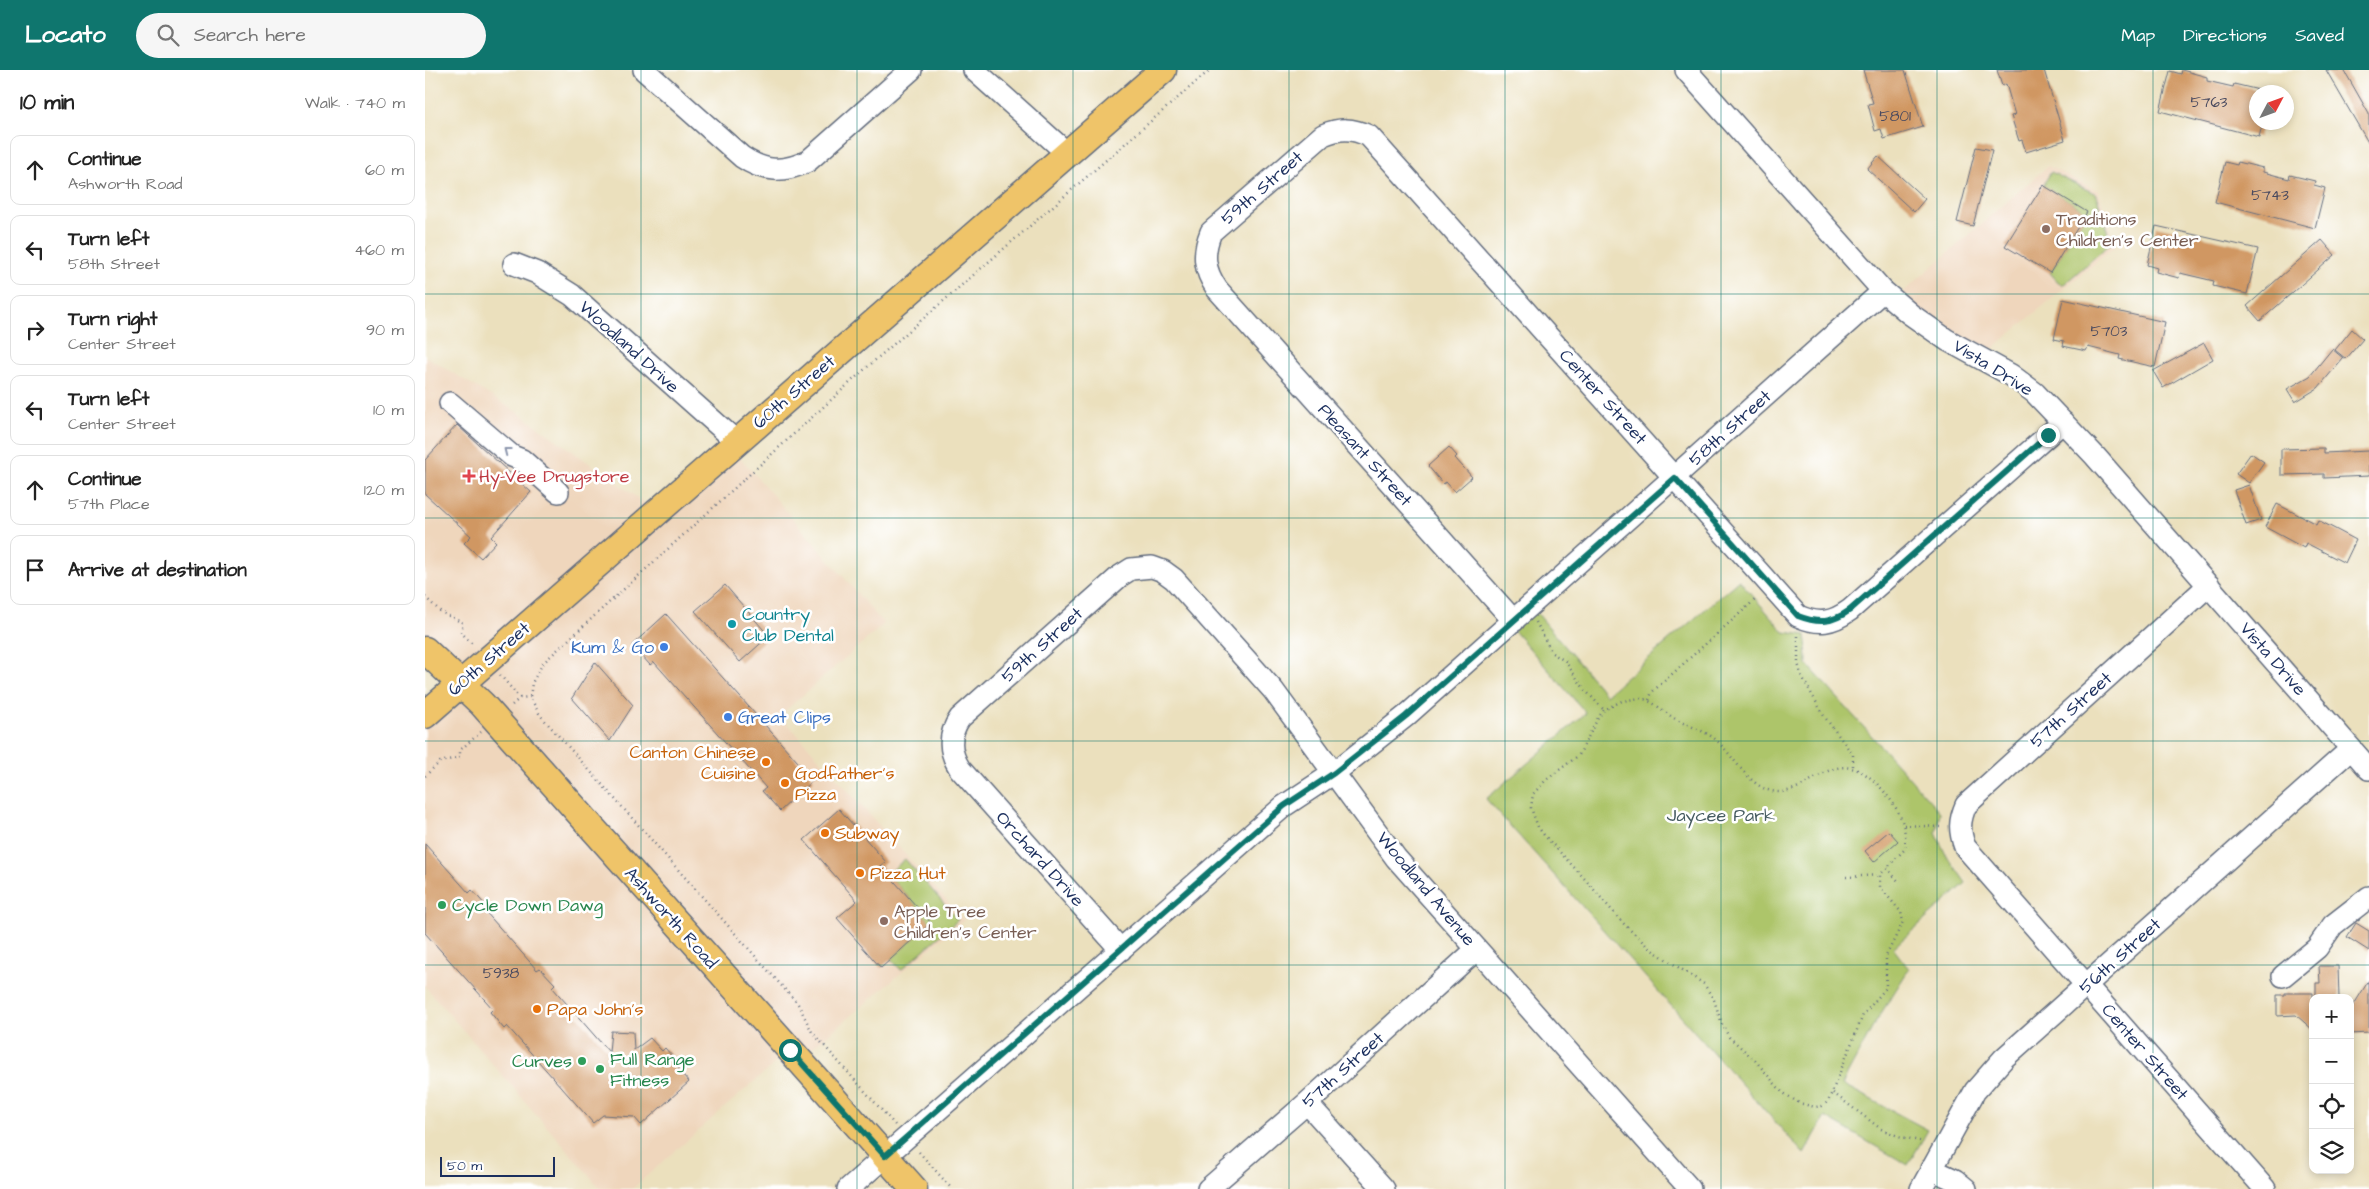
<!DOCTYPE html>
<meta charset="utf-8">
<style>
:root{--surface:#fff;--page:#f6f6f6;--text:#222;--muted:#767676;--line:#e0e0e0;--accent:#0f766e}
body{margin:0;font-family:"Architects Daughter",sans-serif;background:var(--page);color:var(--text)}
.controls{position:absolute;right:15px;bottom:15px;display:grid;overflow:hidden;border-radius:10px;box-shadow:0 2px 8px #0003}
.controls button{width:45px;height:45px;display:grid;place-items:center;padding:0;border:0;border-bottom:1px solid var(--line);background:var(--surface);color:var(--text);font:25px sans-serif}
.compass{position:absolute;left:1824px;top:15px;width:45px;height:45px;border-radius:50%;background:var(--surface);box-shadow:0 2px 8px #0003;rotate:49deg}
.scale{position:absolute;left:15px;bottom:12px;width:115px;box-sizing:border-box;padding-left:5px;border:2px solid #1b2f5e;border-top:0;font-size:14px;line-height:18px;white-space:nowrap;color:#1b2f5e;-webkit-text-stroke:4px #fff;paint-order:stroke}
.stop{position:absolute;width:15px;height:15px;margin:-11px;border:4px solid #0f766e;border-radius:50%;background:#fff}
.stop.end{background:#0f766e;border-color:#fff;box-shadow:0 1px 5px #0008}
.list{margin:0;padding:0;list-style:none}
h2{display:flex;justify-content:space-between;align-items:center;height:65px;margin:0;padding:0 20px;font-size:21px}
h2 small{font-size:16px;font-weight:400;color:var(--muted)}
.list li{display:grid;grid-template-columns:32px 1fr auto;gap:15px;align-items:center;box-sizing:border-box;height:70px;margin:0 10px 10px;padding:0 10px;border:1px solid var(--line);border-radius:10px}
.list b{display:block;font-size:19px;white-space:nowrap}
.list p{margin:0;font-size:16px;white-space:nowrap;color:var(--muted)}
.list em{font-size:16px;font-style:normal;color:var(--muted)}
.icon{flex:none;width:28px;height:28px;fill:none;stroke:currentColor;stroke-width:2;stroke-linecap:round;stroke-linejoin:round}
.map{position:relative;flex:none;width:1944px;height:1119px;overflow:hidden}
header{display:flex;align-items:center;gap:30px;box-sizing:border-box;height:70px;padding:0 25px;background:var(--accent);color:#fff}
header strong{font-size:24px}
nav{display:flex;gap:28px;margin-inline-start:auto;font-size:18px}
.search{width:350px;height:45px;background:var(--page);display:flex;align-items:center;gap:12px;box-sizing:border-box;padding:0 18px;border-radius:28px;color:var(--muted);font-size:19px}
main{display:flex}
aside{flex:1;background:var(--surface)}
.map>svg:first-child{display:block}
.built{fill:#efd6bc}
.green{fill:#adc56a;stroke:#647a64}
.building{fill:#d09762}
.lines{fill:none;stroke-linecap:round;stroke-linejoin:round}
.minor-casing{stroke:#646d7f;stroke-width:24}
.major-casing{stroke:#646d7f;stroke-width:29}
.path{stroke:#646d7f;stroke-width:2.5;stroke-dasharray:1 4;stroke-linecap:butt}
.minor{stroke:#fff;stroke-width:21}
.major{stroke:#efc469;stroke-width:26}
.oneway{stroke:#8d97ae}
.route{stroke:#0f766e;stroke-width:6}
.grid{fill:none;stroke:#0f766e;stroke-width:1;stroke-opacity:0.55}
.education-dot{fill:#8d6e63;stroke:#fff;stroke-width:2}
.health-dot{fill:#e0444e;stroke:#fff;stroke-width:2}
.culture-dot{fill:#0f9aa8;stroke:#fff;stroke-width:2}
.shop-dot{fill:#3f7fe0;stroke:#fff;stroke-width:2}
.food-dot{fill:#e8710a;stroke:#fff;stroke-width:2}
.leisure-dot{fill:#2e9e5b;stroke:#fff;stroke-width:2}
.labels{text-anchor:middle;dominant-baseline:central;stroke-width:5;stroke-linejoin:round;paint-order:stroke}
.number-label{font-size:15px;fill:#48495f}
.street-label{font-size:18px;fill:#1b2f5e;stroke:#fff}
.education-label{font-size:18px;fill:#785e54;stroke:#fff;text-anchor:start}
.health-label{font-size:18px;fill:#be3a42;stroke:#fff;text-anchor:start}
.culture-label{font-size:18px;fill:#0d838f;stroke:#fff;text-anchor:start}
.shop-label{font-size:18px;fill:#366cbe;stroke:#fff;text-anchor:end}
.food-label{font-size:18px;fill:#c56008;stroke:#fff;text-anchor:start}
.park-label{font-size:18px;fill:#475c62;stroke:#fff}
.leisure-label{font-size:18px;fill:#27864d;stroke:#fff;text-anchor:start}
</style>
<header>
<strong>Locato</strong>
<div class="search"><svg class="icon" aria-label="search" viewBox="0 0 24 24"><circle cx="10" cy="10" r="6"/><path d="M15 15l6 6"/></svg>Search here</div>
<nav><a>Map</a><a>Directions</a><a>Saved</a></nav>
</header>
<main>
<aside>
<h2>10 min<small>Walk · 740 m</small></h2>
<ul class="list">
<li><svg class="icon" aria-label="ahead" viewBox="0 0 24 24"><path d="M12 20V5M6 11l6-6 6 6"/></svg><div><b>Continue</b><p>Ashworth Road</p></div><em>60 m</em></li>
<li><svg class="icon" aria-label="left" viewBox="0 0 24 24"><path d="M17 20v-9H6M10 6l-5 5 5 5"/></svg><div><b>Turn left</b><p>58th Street</p></div><em>460 m</em></li>
<li><svg class="icon" aria-label="right" viewBox="0 0 24 24"><path d="M7 20v-9h11M14 6l5 5-5 5"/></svg><div><b>Turn right</b><p>Center Street</p></div><em>90 m</em></li>
<li><svg class="icon" aria-label="left" viewBox="0 0 24 24"><path d="M17 20v-9H6M10 6l-5 5 5 5"/></svg><div><b>Turn left</b><p>Center Street</p></div><em>10 m</em></li>
<li><svg class="icon" aria-label="ahead" viewBox="0 0 24 24"><path d="M12 20V5M6 11l6-6 6 6"/></svg><div><b>Continue</b><p>57th Place</p></div><em>120 m</em></li>
<li><svg class="icon" aria-label="arrive" viewBox="0 0 24 24"><path d="M6 21V4h12l-3 4 3 4H6"/></svg><div><b>Arrive at destination</b></div></li>
</ul>
</aside>
<div class="map">
<svg width="1944" height="1119" viewBox="0 0 1944 1119">
<rect width="100%" height="100%" fill="#fff"/>
<filter id="ink" filterUnits="userSpaceOnUse"><feTurbulence type="fractalNoise" baseFrequency=".02" numOctaves="2"/><feDisplacementMap in="SourceGraphic" scale="10" xChannelSelector="R" yChannelSelector="G"/><feConvolveMatrix kernelMatrix="1 2 1 2 8 2 1 2 1" color-interpolation-filters="sRGB"/></filter>
<filter id="wash" filterUnits="userSpaceOnUse"><feTurbulence type="fractalNoise" baseFrequency=".0096" numOctaves="4" result="noise"/><feDisplacementMap in="SourceGraphic" scale="20" xChannelSelector="R" yChannelSelector="G"/><feGaussianBlur stdDeviation="1.12" result="paint"/><feColorMatrix in="noise" values="0 0 0 0 0 0 0 0 0 0 0 0 0 0 0 0 0 1.4 0 .05"/><feComposite in="paint" operator="in"/></filter>
<g filter="url(#wash)">
<rect width="100%" height="100%" fill="#ebe0bd"/>
<!-- built -->
<path class="built" d="M1623,96L1673,121L1690,176L1556,288L1469,230Z
M0,286L97,345L232,442L306,377L459,554L355,645L539,850L374,989L365,980L207,1119H176L0,916V645L36,613L0,580Z"/>
<!-- green -->
<path class="green" d="M1626,102L1671,124L1686,173L1637,216L1625,203L1662,142L1618,115Z
M1314,510L1359,562L1381,565L1382,594L1515,742L1511,763L1520,783L1541,813L1468,878L1484,899L1450,953L1417,1014L1503,1060L1483,1095L1400,1047L1379,1084L1061,729L1161,643L1084,555L1106,536L1181,625Z
M480,789L533,850L476,900L466,889L506,853L463,804Z"/>
<g id="blocks">
<!-- building -->
<path class="building" d="M1438,0H1480L1498,57L1459,69L1456,59L1450,61L1443,34L1448,33Z
M1572,0H1619L1640,70L1601,82L1597,70L1594,71L1586,46L1590,45L1581,14L1577,16Z
M1757,0L1782,7V11L1808,17L1809,14L1834,20L1832,22V52H1838L1834,67L1735,41L1745,1L1756,4Z
M1901,0H1919L1944,44V74Z
M1551,77L1567,80L1548,156L1532,152Z
M1453,86L1500,129L1489,142L1442,99Z
M1800,92L1812,95L1813,92L1838,98V102L1864,109L1865,105L1890,111L1889,115L1900,118L1890,158L1790,132Z
M1618,115L1662,142L1625,203L1580,176Z
M1731,156L1833,179L1822,224L1788,216L1789,211L1755,203L1754,208L1731,202L1732,198L1722,195Z
M1897,170L1910,185L1835,251L1822,236Z
M1638,229L1740,252L1730,297L1694,289L1695,285L1663,277L1661,281L1638,276L1639,271L1629,269Z
M1927,259L1938,269L1921,289L1910,280Z
M1779,273L1788,289L1738,318L1728,301Z
M1907,279L1918,288L1893,318L1870,332L1862,319L1885,306Z
M32,355L106,422L66,467L71,472L56,488L39,473L46,466L0,424V390Z
M1024,377L1032,386L1030,388L1047,407L1030,422L1021,412L1018,414L1003,396Z
M1899,378V383L1943,381L1944,406L1899,408V404L1856,405V379Z
M1826,383L1839,392L1824,413L1811,404Z
M1824,415L1836,450L1821,455L1809,420Z
M1852,434L1891,454L1893,450L1931,470L1920,493L1881,473L1879,478L1840,457Z
M300,515L344,566L315,592L270,541Z
M241,544L389,710L355,741L337,721L341,718L229,592L225,595L207,575Z
M170,592L208,635L185,671L147,628Z
M414,739L461,792L456,796L506,853L456,898L412,848L432,831L379,770Z
M1464,761L1473,771L1449,792L1440,781Z
M0,774L44,823L47,820L62,837L59,840L112,900L115,898L130,914L127,917L184,982L186,961L208,962L209,980L225,968L237,981L240,978L256,996L253,999L264,1012L216,1055L209,1047L178,1045L168,1053L82,956L79,959L65,942L68,939L0,863Z
M1931,853L1944,861V881L1922,867Z
M1894,896H1913L1914,928H1891V913H1895Z
M1944,910V963L1925,964V941Z
M1860,923H1888V960L1871,945L1852,946V925H1860Z"/>
</g>
</g>
<g filter="url(#ink)">
<use href="#blocks" fill-opacity="0" stroke="#646d7f" stroke-width="1"/>
<g class="lines">
<!-- minor casing -->
<g class="minor-casing">
<path id="minor" d="M219,0L317,87C339,102 359,103 383,91L486,0
M549,0L643,84
M1261,0L1458,221L1485,244L1522,270L1586,305L1610,323L1670,386L1944,699
M89,194L112,203L147,225L312,372
M25,333L87,386L97,390L133,422
M1784,515L1541,735C1534,751 1534,761 1540,777L1840,1119
M1089,551L792,219C779,200 777,184 786,162L898,65C915,58 927,58 944,66L1373,546C1394,555 1407,553 1425,540L1638,352
M696,880L535,699C524,682 523,665 535,648L695,506L706,499L727,497L738,501L749,509L848,620L971,788L1265,1119
M1858,906L1892,878L1908,855L1944,827
M882,1033L959,1119
M1506,1099L1530,1110L1541,1119
M423,1119L859,736L909,703L981,646L1458,221
M783,1119L882,1033L1052,879
M1496,1119L1550,1021L1579,988L1926,679"/>
</g>
<!-- major casing -->
<g class="major-casing">
<path id="major" d="M0,580L57,634L489,1119
M0,645L738,0"/>
</g>
<!-- path -->
<path class="path" d="M0,527L16,542L38,553L36,562L48,575
M1111,552L1127,583L1140,591L1160,620L1179,640
M1373,566V593L1376,605L1399,646L1428,685V698
M75,605L95,628
M1215,628C1230,631 1240,644 1254,651C1266,657 1281,661 1291,670C1307,684 1322,713 1343,720C1385,735 1409,659 1461,724C1475,741 1482,757 1480,779L1455,805V817L1476,842L1478,852L1461,886V918L1438,945L1403,1032L1397,1036L1390,1037L1374,1033L1357,1022L1329,989L1304,967L1297,954L1289,930L1279,914L1224,878L1197,852L1158,807L1119,765L1113,757L1106,738L1108,724L1121,710L1154,685L1173,648L1179,640L1197,631Z
M1224,630L1227,622L1332,528
M87,635L95,628L105,627
M0,706L15,692L35,687V680L56,662
M1479,755L1515,757
M1462,798L1474,812
M1421,807L1455,805
M1408,1023L1456,1059L1473,1066L1499,1072
M470,1055L387,962L373,934L115,645L105,627L107,613L118,593L440,299L785,0
M494,1082L527,1119"/>
<!-- minor -->
<use href="#minor" class="minor"/>
<!-- major -->
<use href="#major" class="major"/>
</g>
<!-- one-way arrows -->
<defs><path id="oneway-chevron" d="M-2-3.5L2.5 0L-2 3.5" fill="none" stroke-width="1.6" stroke-linecap="round" stroke-linejoin="round" transform="scale(1.25)"/></defs>
<use class="oneway" href="#oneway-chevron" transform="translate(82 381) rotate(-142)"/>
</g>
<g class="lines" filter="url(#ink)">
<!-- route -->
<path class="route" d="M365,980L460,1086L859,736L909,703L981,646L1250,408L1373,546C1394,554 1407,553 1425,540L1623,365"/>
</g>
<!-- grid -->
<path class="grid" d="M216,0V1119M432,0V1119M648,0V1119M864,0V1119M1080,0V1119M1296,0V1119M1512,0V1119M1728,0V1119M0,224H1944M0,448H1944M0,671H1944M0,895H1944"/>
<!-- markers -->
<g class="education-dot">
<circle cx="1621" cy="159" r="5"/>
<circle cx="459" cy="851" r="5"/>
</g>
<path class="health-dot" d="M41.5 398.5h5v5h5v5h-5v5h-5v-5h-5v-5h5z"/>
<circle class="culture-dot" cx="307" cy="554" r="5"/>
<g class="shop-dot">
<circle cx="239" cy="577" r="5"/>
<circle cx="303" cy="647" r="5"/>
</g>
<g class="food-dot">
<circle cx="341" cy="692" r="5"/>
<circle cx="360" cy="713" r="5"/>
<circle cx="400" cy="763" r="5"/>
<circle cx="435" cy="803" r="5"/>
<circle cx="112" cy="939" r="5"/>
</g>
<g class="leisure-dot">
<circle cx="17" cy="835" r="5"/>
<circle cx="157" cy="991" r="5"/>
<circle cx="175" cy="999" r="5"/>
</g>
<g class="labels">
<!-- number labels -->
<g class="number-label">
<text x="1784" y="32">5763</text>
<text x="1470" y="46">5801</text>
<text x="1845" y="125">5743</text>
<text x="1684" y="261">5703</text>
<text x="76" y="903">5938</text>
</g>
<!-- street labels -->
<g class="street-label">
<text transform="translate(837 118) rotate(-41)">59th Street</text>
<text transform="translate(204 277) rotate(42)">Woodland Drive</text>
<text transform="translate(1568 298) rotate(32)">Vista Drive</text>
<text transform="translate(369 322) rotate(-41)">60th Street</text>
<text transform="translate(1178 327) rotate(48)">Center Street</text>
<text transform="translate(1305 358) rotate(-42)">58th Street</text>
<text transform="translate(940 385) rotate(48)">Pleasant Street</text>
<text transform="translate(617 575) rotate(-42)">59th Street</text>
<text transform="translate(64 589) rotate(-41)">60th Street</text>
<text transform="translate(1848 589) rotate(49)">Vista Drive</text>
<text transform="translate(1646 640) rotate(-42)">57th Street</text>
<text transform="translate(615 789) rotate(48)">Orchard Drive</text>
<text transform="translate(1001 819) rotate(50)">Woodland Avenue</text>
<text transform="translate(246 848) rotate(48)">Ashworth Road</text>
<text transform="translate(1695 886) rotate(-42)">56th Street</text>
<text transform="translate(1720 982) rotate(49)">Center Street</text>
<text transform="translate(918 1000) rotate(-42)">57th Street</text>
</g>
<!-- education labels -->
<g class="education-label">
<text x="1631" y="149">Traditions<tspan x="1631" dy="21">Children's Center</tspan></text>
<text x="469" y="841">Apple Tree<tspan x="469" dy="21">Children's Center</tspan></text>
</g>
<!-- health labels -->
<g class="health-label">
<text x="54" y="406">Hy-Vee Drugstore</text>
</g>
<!-- culture labels -->
<g class="culture-label">
<text x="317" y="544">Country<tspan x="317" dy="21">Club Dental</tspan></text>
</g>
<!-- shop labels -->
<g class="shop-label">
<text x="229" y="577">Kum &amp; Go</text>
<text x="313" y="647" text-anchor="start">Great Clips</text>
</g>
<!-- food labels -->
<g class="food-label">
<text x="331" y="682" text-anchor="end">Canton Chinese<tspan x="331" dy="21">Cuisine</tspan></text>
<text x="370" y="703">Godfather's<tspan x="370" dy="21">Pizza</tspan></text>
<text x="410" y="763">Subway</text>
<text x="445" y="803">Pizza Hut</text>
<text x="122" y="939">Papa John's</text>
</g>
<!-- park labels -->
<g class="park-label">
<text x="1296" y="745">Jaycee Park</text>
</g>
<!-- leisure labels -->
<g class="leisure-label">
<text x="27" y="835">Cycle Down Dawg</text>
<text x="185" y="989">Full Range<tspan x="185" dy="21">Fitness</tspan></text>
<text x="147" y="991" text-anchor="end">Curves</text>
</g>
</g>
</svg>
<div class="controls">
<button>+</button>
<button>−</button>
<button><svg class="icon" aria-label="locate" viewBox="0 0 24 24"><circle cx="12" cy="12" r="6"/><path d="M12 2v4M12 18v4M2 12h4M18 12h4"/></svg></button>
<button><svg class="icon" aria-label="layers" viewBox="0 0 24 24"><path d="M12 4l9 5-9 5-9-5zM3 14l9 5 9-5"/></svg></button>
</div>
<svg class="compass" viewBox="-18 -18 36 36"><path d="M0-13l5 13h-10z" fill="#e53935"/><path d="M0 13l5-13h-10z" fill="#767676"/></svg>
<div class="scale">50 m</div>
<div class="stop" style="left:365px;top:980px"></div>
<div class="stop end" style="left:1623px;top:365px"></div>
</div>
</main>
